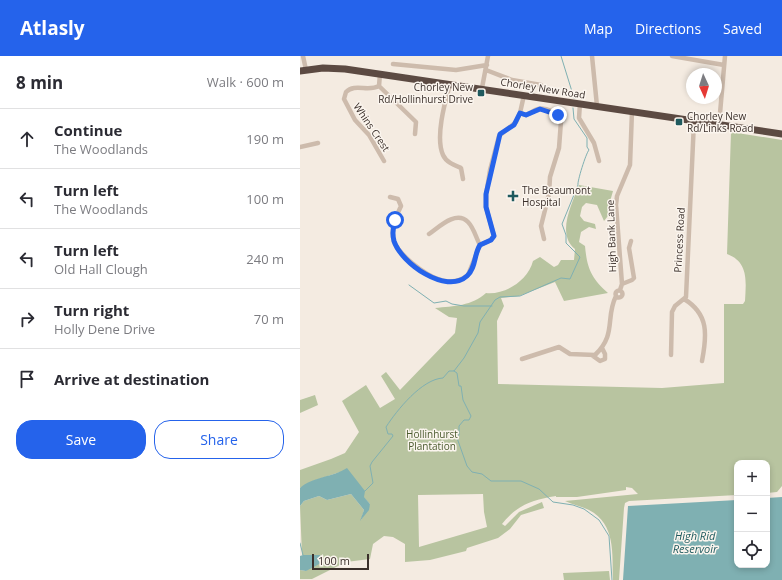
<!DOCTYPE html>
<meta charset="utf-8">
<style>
:root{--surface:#fff;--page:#f7f7f7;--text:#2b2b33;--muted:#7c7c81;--line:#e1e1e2;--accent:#2563eb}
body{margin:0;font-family:"Open Sans",sans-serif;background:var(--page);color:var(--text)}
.controls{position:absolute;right:12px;bottom:12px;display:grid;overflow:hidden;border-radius:8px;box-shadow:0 2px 6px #0003}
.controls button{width:36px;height:36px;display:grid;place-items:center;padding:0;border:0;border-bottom:1px solid var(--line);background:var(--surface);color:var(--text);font:20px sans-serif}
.compass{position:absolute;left:386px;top:12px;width:36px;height:36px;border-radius:50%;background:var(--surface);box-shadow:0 2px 6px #0003;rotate:176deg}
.scale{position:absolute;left:12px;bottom:10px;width:57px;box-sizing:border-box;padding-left:4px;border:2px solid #3b302b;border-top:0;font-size:11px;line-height:14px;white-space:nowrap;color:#3b302b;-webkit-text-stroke:3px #fbf5ee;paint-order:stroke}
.stop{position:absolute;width:12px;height:12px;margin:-9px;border:3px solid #2563eb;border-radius:50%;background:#fff}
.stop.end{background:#2563eb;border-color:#fff;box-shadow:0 1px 4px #0008}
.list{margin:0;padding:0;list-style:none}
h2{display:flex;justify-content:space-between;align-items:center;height:52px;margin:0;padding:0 16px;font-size:17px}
h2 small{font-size:13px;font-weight:400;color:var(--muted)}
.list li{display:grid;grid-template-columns:26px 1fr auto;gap:12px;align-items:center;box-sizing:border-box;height:60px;padding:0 16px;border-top:1px solid var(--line)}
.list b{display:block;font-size:15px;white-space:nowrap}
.list p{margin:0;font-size:13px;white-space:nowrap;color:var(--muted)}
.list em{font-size:13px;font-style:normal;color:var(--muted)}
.actions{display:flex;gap:8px;padding:12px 16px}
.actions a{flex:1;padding:9px 0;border:1px solid var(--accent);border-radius:16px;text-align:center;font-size:14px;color:var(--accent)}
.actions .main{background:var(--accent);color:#fff}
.icon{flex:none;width:22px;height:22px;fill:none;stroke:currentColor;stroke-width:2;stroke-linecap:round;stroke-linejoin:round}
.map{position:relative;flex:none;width:482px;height:524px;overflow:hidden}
header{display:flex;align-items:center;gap:24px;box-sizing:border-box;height:56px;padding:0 20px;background:var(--accent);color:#fff}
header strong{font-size:19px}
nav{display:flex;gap:22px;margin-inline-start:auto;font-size:14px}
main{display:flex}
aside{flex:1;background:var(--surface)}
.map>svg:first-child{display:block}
.green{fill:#b8c4a0;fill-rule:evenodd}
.water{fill:#7fb0b2}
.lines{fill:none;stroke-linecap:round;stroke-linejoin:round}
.stream{stroke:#7fb0b2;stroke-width:1}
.minor{stroke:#cdbbac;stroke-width:4.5}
.highway{stroke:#5c4a42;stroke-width:7}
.route{stroke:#2563eb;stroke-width:5}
.poi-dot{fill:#1f5a5e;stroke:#fbf5ee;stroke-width:1.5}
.labels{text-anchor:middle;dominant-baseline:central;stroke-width:3;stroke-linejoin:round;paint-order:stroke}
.poi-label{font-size:10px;fill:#3b302b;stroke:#fbf5ee;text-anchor:start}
.street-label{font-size:10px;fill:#3b302b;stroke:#fbf5ee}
.park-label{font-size:10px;fill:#4a5a2e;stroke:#fbf5ee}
.water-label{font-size:11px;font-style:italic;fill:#1f5a5e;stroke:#fbf5ee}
</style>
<header>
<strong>Atlasly</strong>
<nav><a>Map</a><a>Directions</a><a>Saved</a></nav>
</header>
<main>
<aside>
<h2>8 min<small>Walk · 600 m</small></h2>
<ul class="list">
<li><svg class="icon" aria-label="ahead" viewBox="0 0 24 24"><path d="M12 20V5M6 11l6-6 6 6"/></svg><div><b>Continue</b><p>The Woodlands</p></div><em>190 m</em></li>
<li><svg class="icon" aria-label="left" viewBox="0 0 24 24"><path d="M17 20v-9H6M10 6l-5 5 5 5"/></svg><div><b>Turn left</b><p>The Woodlands</p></div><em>100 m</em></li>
<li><svg class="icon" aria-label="left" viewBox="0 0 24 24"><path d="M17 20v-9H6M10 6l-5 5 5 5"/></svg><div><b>Turn left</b><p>Old Hall Clough</p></div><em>240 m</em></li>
<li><svg class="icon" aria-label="right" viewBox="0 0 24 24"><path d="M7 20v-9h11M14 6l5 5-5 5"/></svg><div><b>Turn right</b><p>Holly Dene Drive</p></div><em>70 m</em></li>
<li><svg class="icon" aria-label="arrive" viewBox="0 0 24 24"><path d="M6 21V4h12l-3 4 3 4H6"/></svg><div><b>Arrive at destination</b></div></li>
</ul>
<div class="actions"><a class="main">Save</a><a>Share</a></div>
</aside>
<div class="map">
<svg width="482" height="524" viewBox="0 0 482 524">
<rect width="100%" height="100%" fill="#f4ebe1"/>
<!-- green -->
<path class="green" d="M431,76L482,84V430L477,436L467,437V407H437V439L329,445L325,447L324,452L319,524H313C312,498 316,468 289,454C281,450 273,449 265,445L338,438L332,432L326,431V434L277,441H256V440C232,444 217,449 202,468L205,470L219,456L242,446L244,452L221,459L210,473L198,482L167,492L166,495L130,504L105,506V488L93,481L84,480L73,488L70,503L46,506L12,523H0V514L6,515L20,499H2L0,450L4,445L19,440L27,444L51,438L64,454L61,464L70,448L40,416L13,425L0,432V414L31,403L45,397L59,376L42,345L66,329L80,352L95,343L81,320L86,316L100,334L155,277L157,262L149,261L135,252C154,250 172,250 186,237C206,239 228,224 233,205L240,201L254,211L258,209L261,204H274L275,193C256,178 272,148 279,129L313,135L311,142V156L304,165L297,149L286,147L282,151L280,160L284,165L295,168L296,173L289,171L281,176L279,186L285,190C287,212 291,222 308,237L264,245L255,226L219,240L201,242L204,250L197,265L198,328L362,332L424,327V248H443L445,245C446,226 449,206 427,198ZM183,438L184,456L187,471L119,491L118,439Z
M15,339L18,349L0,357V344Z
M309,515L310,524H264L263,517Z"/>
<!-- water -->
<path class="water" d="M47,412L65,435L64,441L70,448L69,454L60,465L64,454L51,438L27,444L19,440L4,445L0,450V432C12,421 33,421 47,412Z
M482,441V524H323L328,450L437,444V509H467V442Z
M3,499H20L23,506L6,515L0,514V500Z"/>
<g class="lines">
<!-- stream -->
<path class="stream" d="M261,0L274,42
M109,229L134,247L146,245L152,248L164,250H192
M154,315L157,317L159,330H161L163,344L171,360L169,364H164L159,370V379L157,382L167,410L172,416L182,418L191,425H221L239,433L253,446L273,449L284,453L299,464L309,480L312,524
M65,435L73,427L70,410L72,406L93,380L92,378H88L86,371C97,354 122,323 143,322L149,315H154L164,302L178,277L180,266L195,244L200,241L220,240L261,222L270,223L280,201L266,187V179L262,168L278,129C277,126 286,97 289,94L287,91V82L274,63L273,52
M0,487L3,499"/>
<!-- minor -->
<path class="minor" d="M3,0L6,14
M292,0L297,50
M372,0L424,9
M93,8L156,14L187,9
M186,14L212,24L241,29
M80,18L79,30L116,66L115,78
M150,28C145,46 135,81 143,99C146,106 154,109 161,112L163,123
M79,30C68,36 55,27 46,36L44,43L55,64L69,79L84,105
M182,32L188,0
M280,47L279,62L294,87L299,105
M220,57L226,59C230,58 233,54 238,53C246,51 259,57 261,65L259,92L250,121L249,138L241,170L244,183
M419,69L425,0
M0,91L18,87
M90,141L98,143L101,150C96,161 90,173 94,186C98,195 105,201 112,207C128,220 149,234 168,219L180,189C176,182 174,172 168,166C156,154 139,171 129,178
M180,189L191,184L194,180L186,151V139L190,114L199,80L216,66L220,57L224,39
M322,228L332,224L334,222L329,192L331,185
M320,234L322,228L316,149L317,140L330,109L332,55
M315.5 238a3.5 3.5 0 1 1 7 0a3.5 3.5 0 1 1-7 0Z
M384,243C409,258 407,279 402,305
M371,299L372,256L375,250L386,241L394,65
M293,300L300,305L305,303V298L302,292
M222,303L259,291L270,298L295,299C317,278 305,262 316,240"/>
<!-- highway -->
<path class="highway" d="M0,15L23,12L45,13L482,78"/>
</g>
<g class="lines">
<!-- route -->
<path class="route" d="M95,164C93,171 92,178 94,185C101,207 146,239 167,220C176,212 174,198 180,189L191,184L194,180L186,151V138L200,78L214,69L220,57L226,59L240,53L258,59"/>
</g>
<!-- markers -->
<g class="poi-dot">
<rect x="177" y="33" width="8" height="8" rx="2"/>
<rect x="375" y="62" width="8" height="8" rx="2"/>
<path d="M211 134h4v4h4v4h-4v4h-4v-4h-4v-4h4z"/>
</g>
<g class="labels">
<!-- poi labels -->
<g class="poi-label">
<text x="173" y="31" text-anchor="end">Chorley New<tspan x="173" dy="12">Rd/Hollinhurst Drive</tspan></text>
<text x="387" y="60">Chorley New<tspan x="387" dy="12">Rd/Links Road</tspan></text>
<text x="222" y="134">The Beaumont<tspan x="222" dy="12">Hospital</tspan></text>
</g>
<!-- street labels -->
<g class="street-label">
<text transform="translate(243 32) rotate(9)">Chorley New Road</text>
<text transform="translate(72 71) rotate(56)">Whins Crest</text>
<text transform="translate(311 180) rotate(-92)">High Bank Lane</text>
<text transform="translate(379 184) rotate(-87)">Princess Road</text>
</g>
<!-- park labels -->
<g class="park-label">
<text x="132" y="378">Hollinhurst<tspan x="132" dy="12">Plantation</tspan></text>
</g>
<!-- water labels -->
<g class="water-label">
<text x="395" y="479">High Rid<tspan x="395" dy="13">Reservoir</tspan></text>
</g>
</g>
</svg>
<div class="controls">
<button>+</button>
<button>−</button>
<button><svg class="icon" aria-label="locate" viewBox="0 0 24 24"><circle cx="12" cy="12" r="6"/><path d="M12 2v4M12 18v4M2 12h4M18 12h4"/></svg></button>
</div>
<svg class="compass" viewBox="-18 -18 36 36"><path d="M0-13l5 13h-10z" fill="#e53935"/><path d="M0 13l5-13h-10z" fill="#7c7c81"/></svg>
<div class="scale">100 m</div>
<div class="stop" style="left:95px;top:164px"></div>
<div class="stop end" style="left:258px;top:59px"></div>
</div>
</main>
